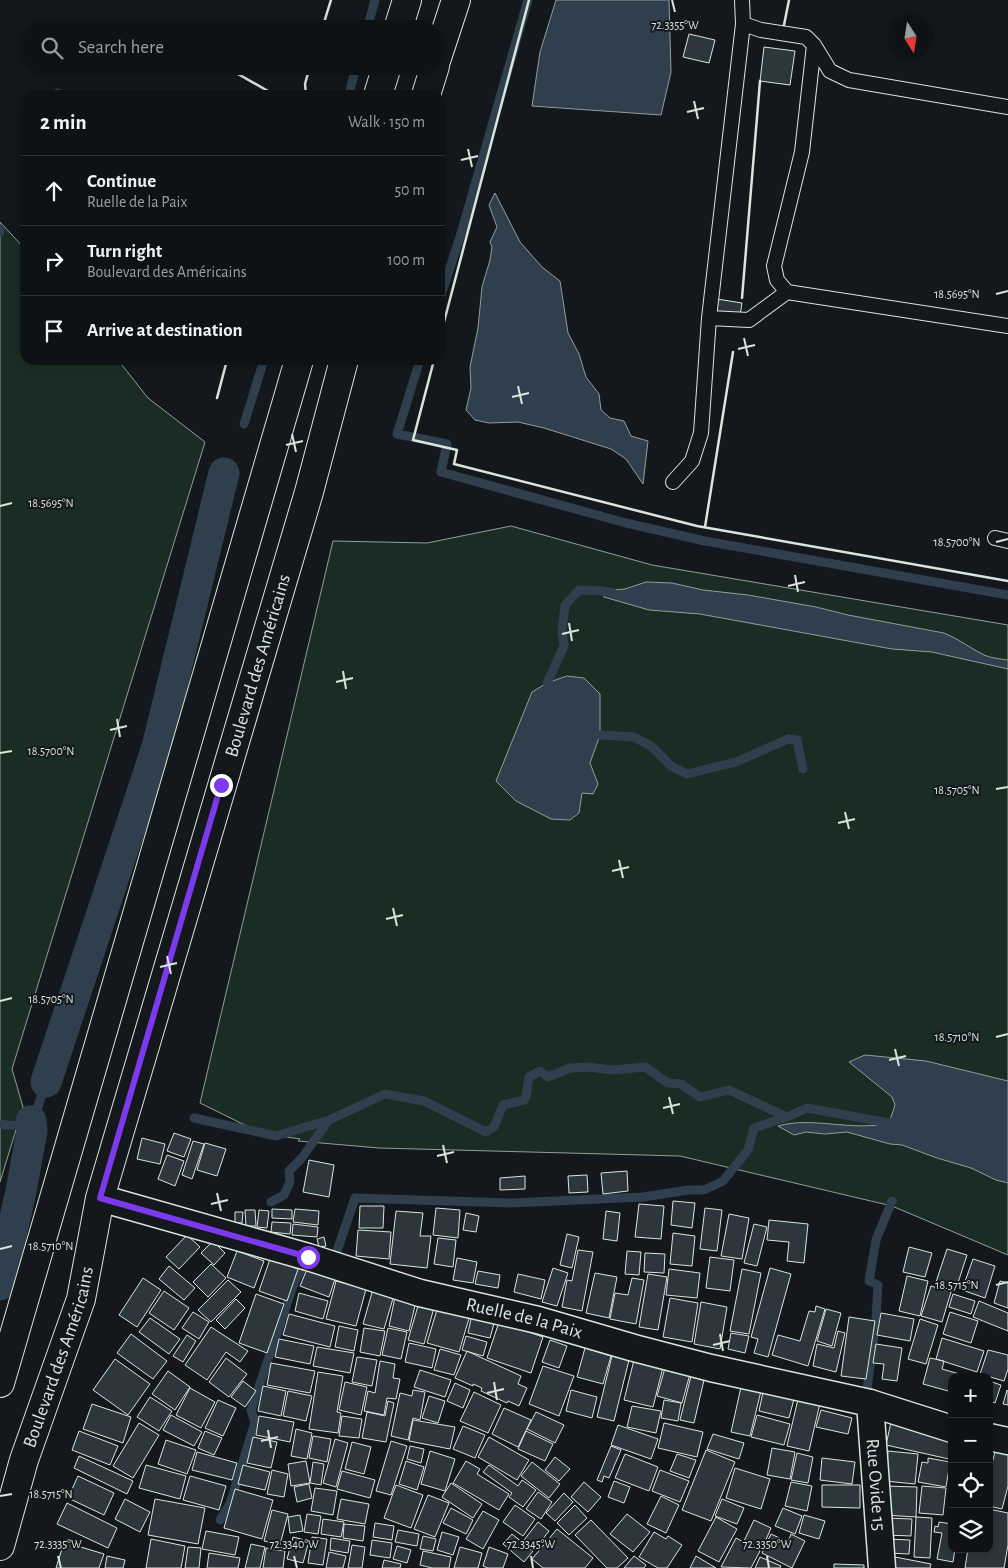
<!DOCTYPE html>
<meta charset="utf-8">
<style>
:root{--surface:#0f1215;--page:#1d2022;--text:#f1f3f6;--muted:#9b9ea0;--line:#2f3234}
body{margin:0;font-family:"Alegreya Sans",sans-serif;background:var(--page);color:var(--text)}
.controls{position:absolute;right:15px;bottom:15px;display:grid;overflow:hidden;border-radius:10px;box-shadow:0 2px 12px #0003}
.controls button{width:45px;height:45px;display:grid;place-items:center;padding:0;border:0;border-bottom:1px solid var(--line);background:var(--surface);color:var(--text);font:25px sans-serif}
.compass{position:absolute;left:888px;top:15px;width:45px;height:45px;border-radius:50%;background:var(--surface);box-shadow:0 2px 12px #0003;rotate:168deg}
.stop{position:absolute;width:15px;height:15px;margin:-11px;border:4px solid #7c3aed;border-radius:50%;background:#fff}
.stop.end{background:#7c3aed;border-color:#fff;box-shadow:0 1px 5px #0008}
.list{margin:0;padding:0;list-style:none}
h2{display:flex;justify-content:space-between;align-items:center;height:65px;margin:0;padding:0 20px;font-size:21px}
h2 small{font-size:16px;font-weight:400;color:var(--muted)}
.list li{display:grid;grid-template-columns:32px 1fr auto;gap:15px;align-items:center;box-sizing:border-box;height:70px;padding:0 20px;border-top:1px solid var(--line)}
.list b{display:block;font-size:19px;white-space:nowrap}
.list p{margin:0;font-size:16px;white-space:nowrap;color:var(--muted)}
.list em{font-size:16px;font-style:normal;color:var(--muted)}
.icon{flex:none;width:28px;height:28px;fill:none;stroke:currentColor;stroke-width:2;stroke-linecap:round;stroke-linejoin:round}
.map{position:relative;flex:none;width:1008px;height:1568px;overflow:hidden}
.search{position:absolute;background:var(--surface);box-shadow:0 2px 12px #0003;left:20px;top:20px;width:425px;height:55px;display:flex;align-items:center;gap:12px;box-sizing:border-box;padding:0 18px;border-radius:28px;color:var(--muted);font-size:19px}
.panel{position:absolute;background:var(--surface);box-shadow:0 2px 12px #0003;left:20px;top:90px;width:425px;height:275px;border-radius:15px}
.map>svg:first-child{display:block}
.green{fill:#1a2d24;stroke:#939e99}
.water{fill:#2f3f4d;stroke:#939e99}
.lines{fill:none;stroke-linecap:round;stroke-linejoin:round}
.stream{stroke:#2f3f4d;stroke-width:9}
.canal{stroke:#2f3f4d;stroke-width:31}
.building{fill:#2c363c;stroke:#d8e6dc}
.service-casing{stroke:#d8e6dc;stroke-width:16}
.minor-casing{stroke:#d8e6dc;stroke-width:29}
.secondary-casing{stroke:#d8e6dc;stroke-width:30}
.service{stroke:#14181c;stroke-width:14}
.minor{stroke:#14181c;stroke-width:26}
.secondary{stroke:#14181c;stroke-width:28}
.wall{stroke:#d8e6dc;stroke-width:2.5}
.route{stroke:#7c3aed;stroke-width:6}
.ticks{fill:none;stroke:#d8e6dc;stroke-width:2}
.labels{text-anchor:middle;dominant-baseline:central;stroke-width:4;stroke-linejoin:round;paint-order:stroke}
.street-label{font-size:19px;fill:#d8e6dc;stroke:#14181c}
.ticks-label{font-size:12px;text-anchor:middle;fill:#d8e6dc;stroke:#14181c;stroke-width:4;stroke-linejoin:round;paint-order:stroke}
</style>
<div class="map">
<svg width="1008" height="1568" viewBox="0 0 1008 1568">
<rect width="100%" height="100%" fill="#14181c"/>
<!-- green -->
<path class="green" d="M0,222L25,249V360H118L148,398L205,442L12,1069L23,1107L0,1182Z
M511,526L652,565L1008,625V1255L892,1206L680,1156L379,1148L298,1141L300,1139L261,1133L200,1103L333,541L427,543Z"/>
<!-- water -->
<path class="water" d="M556,0H669L671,72L661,115L532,106L540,52Z
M495,193L520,242L542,267L560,281L568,333L579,354L586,377L599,394L601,410L610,418L624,421L631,436L648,441L643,484L626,459L611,449L544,428L518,422L489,423L475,420L466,410L471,388L470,367L478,328L482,287L490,260L492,247L490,242L497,227L489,205Z
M646,582L672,583L703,590L748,595L816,607L848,615L944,633C959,639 970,648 984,655C991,658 1000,659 1008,660V669L932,652L892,649L700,614L649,610L604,597L602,591L625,589Z
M567,676L584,678L600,694V735L590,763L598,784L593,794L582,793L579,813L570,820L551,819L516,801L496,781L532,692L547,683Z
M865,1055L926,1061L1008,1081V1183L996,1180L971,1168L937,1158L902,1145L890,1144L847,1132L825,1134L806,1132L794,1135L778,1126C813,1116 852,1132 889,1123L895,1105L892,1097L849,1062Z"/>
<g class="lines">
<!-- stream -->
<path class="stream" d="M367,29L375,0
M53,95L58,93
M349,95L356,66
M0,232V229
M440,298L460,237L528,0
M420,360L397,434L447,444L441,472L626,523L705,541L1008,595
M244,424L264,360
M547,683L564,646L562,630L565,605L579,590L602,591L613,593
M600,735L634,737L651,746L671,766L687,774L736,762L788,739L797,740L803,769
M194,1118L276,1136L329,1120L385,1094L424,1101L486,1132L494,1127L503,1105L524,1100L526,1097L529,1077L540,1071L548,1077L570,1068L587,1067L613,1070L645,1067L668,1083L681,1084L700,1097L729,1090L787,1117L807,1108L889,1123L900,1120
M0,1124C39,1132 35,1110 46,1082L55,1080
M271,1202L284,1195L290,1182L289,1171L301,1159L329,1120
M337,1261L334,1260L355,1198L511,1203L643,1197L688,1190H704L723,1181L748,1150L754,1128L787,1117
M865,1397H866L876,1319L878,1285L869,1281L876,1240L892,1201
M220,1520L230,1504L255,1422L251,1410L293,1286L305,1260L308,1261"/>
<!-- canal -->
<path class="canal" d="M46,1082L157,747L224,473
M0,1285L21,1191L32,1131L31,1121"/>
</g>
<!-- building -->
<path class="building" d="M689,34L715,40L709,63L683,57Z
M764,47L795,51L790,85L760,81Z
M717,299L742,303L740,316L715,312Z
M174,1133L191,1139L184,1157L167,1151Z
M142,1138L165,1144L160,1164L137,1159Z
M193,1141L204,1144L192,1179L182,1175Z
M205,1143L226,1149L217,1176L197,1170Z
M167,1155L184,1161L175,1186L158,1179Z
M309,1160L334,1165L329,1197L303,1192Z
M627,1171L628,1191L603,1194L601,1173Z
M587,1175L588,1192L569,1193L568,1176Z
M525,1176V1189L500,1190V1178Z
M673,1201L695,1203L692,1228L671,1225Z
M639,1204L664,1206L661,1239L635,1237Z
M360,1206H384L383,1228H359Z
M436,1208L460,1210L458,1238L433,1235Z
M705,1208L722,1210L717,1251L700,1249Z
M272,1209L292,1210V1219L272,1218Z
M295,1209L319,1211L318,1225L293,1222Z
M245,1210H255L256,1226H246Z
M259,1210L269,1211L267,1228L257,1227Z
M396,1211L423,1213L420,1236H431L427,1268L390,1264Z
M606,1211L620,1213L617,1241L603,1239Z
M235,1212H243L242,1223H235Z
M466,1213L479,1216L476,1232L463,1230Z
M729,1214L749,1218L742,1259L721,1256Z
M769,1220L808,1224L804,1263L787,1261L789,1242L767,1240Z
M272,1222L291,1223L290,1234L271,1232Z
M293,1224L318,1227L317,1237L292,1235Z
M754,1224L767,1227L757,1266L744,1263Z
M358,1230L391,1232L389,1259L356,1256Z
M673,1233L695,1236L692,1266L670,1264Z
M567,1234L579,1237L572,1268L560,1265Z
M187,1235L200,1247L179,1269L166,1257Z
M324,1237L326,1246L319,1247L317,1239Z
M438,1238L456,1240L453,1267L434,1264Z
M213,1241L225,1253L214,1265L201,1253Z
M909,1247L932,1253L925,1277L903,1272Z
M947,1249L967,1255L955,1292L935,1285Z
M578,1250L593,1252L582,1311L562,1307L567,1280L572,1281Z
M237,1251L264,1261L254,1288L227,1277Z
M627,1251L641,1252L639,1275L625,1274Z
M645,1253L665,1254L664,1273L644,1272Z
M710,1257L734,1260L730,1291L706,1288Z
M457,1258L477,1262L473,1283L453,1280Z
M270,1259L298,1269L287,1301L259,1291Z
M973,1259L995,1266L985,1298L962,1290Z
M211,1264L226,1278L208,1297L193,1282Z
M169,1266L195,1288L184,1300L159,1279Z
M553,1268L568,1273L557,1306L542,1302Z
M770,1268L791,1274L768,1357L754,1353L758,1339L751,1337Z
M307,1269L335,1279L329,1297L300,1286Z
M669,1269L700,1273L697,1298L666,1295Z
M742,1269L761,1273L749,1334L730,1331Z
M478,1271L500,1275L498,1288L475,1284Z
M595,1273L617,1277L609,1318L586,1313Z
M518,1274L545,1280L541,1299L514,1292Z
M648,1274L667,1277L658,1330L639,1327Z
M907,1276L928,1281L920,1316L899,1311Z
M143,1278L161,1290L137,1327L119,1315Z
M632,1278L644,1280L636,1324L610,1319L615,1293L628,1295Z
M228,1280L241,1292L211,1322L198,1310Z
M336,1281L366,1289L356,1326L326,1319Z
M1000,1281L1008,1283V1308L994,1303Z
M931,1286L951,1292L942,1322L921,1316Z
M373,1289L394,1295L384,1329L363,1324Z
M164,1291L189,1308L174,1330L149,1313Z
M299,1293L328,1301L323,1319L295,1311Z
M256,1294L284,1304L267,1353L239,1343Z
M953,1294L975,1301L971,1314L949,1307Z
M395,1297L416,1301L409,1331L389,1326Z
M670,1298L698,1303L692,1342L663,1337Z
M236,1299L245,1308L225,1329L216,1320Z
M420,1299L435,1304L424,1344L408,1340Z
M979,1301L1008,1313V1331L973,1317Z
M701,1302L727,1307L720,1349L694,1344Z
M438,1306L470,1315L459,1352L427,1343Z
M816,1306L825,1309L808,1366L772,1355L778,1335L800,1341L809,1311L815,1312Z
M826,1309L841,1313L832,1346L817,1341Z
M193,1312L209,1322L199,1339L182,1328Z
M950,1312L978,1321L971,1343L943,1334Z
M881,1313L914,1319L910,1341L877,1335Z
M289,1314L335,1326L330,1347L283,1335Z
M472,1314L495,1320L490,1338L468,1333Z
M849,1317L875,1321L866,1379L841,1376Z
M150,1318L180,1339L169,1354L139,1332Z
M920,1319L938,1325L926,1364L908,1359Z
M499,1322L543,1337L531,1373L487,1358Z
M339,1326L358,1330L354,1351L335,1347Z
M211,1327L248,1351L240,1362L226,1352L207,1380L185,1365Z
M364,1328L385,1331L380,1356L360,1352Z
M388,1328L407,1332L401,1359L382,1355Z
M838,1331L845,1333L836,1372L813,1366L817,1344L834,1348Z
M731,1333L749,1336L745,1353L728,1349Z
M131,1334L167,1361L153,1379L117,1353Z
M187,1335L196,1341L183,1362L173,1356Z
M466,1336L487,1342L483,1356L462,1350Z
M942,1338L984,1351L977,1372L936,1359Z
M279,1339L314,1346L310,1364L275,1357Z
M550,1340L567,1346L559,1368L542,1362Z
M409,1343L436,1349L432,1368L405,1362Z
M876,1344L902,1348L897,1381L882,1379L884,1364L873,1363Z
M317,1347L354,1353L350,1373L313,1366Z
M585,1348L611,1356L603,1384L577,1377Z
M440,1349L461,1355L454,1375L434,1370Z
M988,1350L1008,1355V1369L1004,1381L980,1374Z
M467,1351L521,1376L518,1384L527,1388L519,1406L508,1401L507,1403L481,1391L482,1388L473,1384V1386L455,1378Z
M612,1356L629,1360L614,1421L597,1417Z
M357,1357L377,1360L372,1386L352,1382Z
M226,1358L247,1374L229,1397L209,1382Z
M930,1358L944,1361L942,1369L970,1377H952V1392L923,1384Z
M115,1359L150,1384L128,1415L93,1390Z
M634,1360L663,1367L653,1407L624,1400Z
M380,1361L395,1364L393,1378L400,1379L396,1399L387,1398L384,1415L364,1411L368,1391L375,1393Z
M271,1363L315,1371L310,1393L267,1385Z
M543,1366L574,1376L559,1416L529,1404Z
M665,1368L690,1374L682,1403L657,1396Z
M420,1370L451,1380L445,1397L414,1387Z
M168,1371L190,1387L175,1410L152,1394Z
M318,1372L343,1376L337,1412L341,1413L338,1433L309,1429Z
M691,1376L704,1380L694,1423L680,1420Z
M243,1381L256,1391L245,1407L231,1397Z
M989,1381L1001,1385L995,1403L989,1401Z
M345,1382L367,1387L361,1415L339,1410Z
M455,1383L470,1390L463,1408L447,1401Z
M263,1386L286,1391L281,1416L258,1411Z
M741,1387L761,1391L750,1436L731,1432Z
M190,1388L215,1402L201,1428L176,1415Z
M413,1390L425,1392L420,1420L413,1418L408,1440L391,1436L400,1393L412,1396Z
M571,1390L597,1397L592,1418L566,1411Z
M1007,1390L1008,1391V1405L1003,1404Z
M288,1391L312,1396L306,1421L283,1416Z
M474,1392L501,1405L488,1433L460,1421Z
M763,1392L794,1399L789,1418L759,1411Z
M429,1396L445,1401L438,1423L422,1418Z
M150,1397L172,1411L159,1431L137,1417Z
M798,1399L820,1403L809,1451L787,1446Z
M218,1400L236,1408L223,1436L205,1428Z
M664,1400L681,1403L678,1421L661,1418Z
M388,1401L394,1403L386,1442L362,1438L367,1412L385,1416Z
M92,1404L131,1417L123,1443L83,1429Z
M632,1406L661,1411L656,1433L627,1427Z
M504,1408L531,1420L518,1447L492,1434Z
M821,1410L852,1418L848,1434L816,1427Z
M536,1412L564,1425L555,1443L527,1429Z
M171,1415L202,1432L194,1446L163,1430Z
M757,1415L790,1424L784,1445L751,1437Z
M259,1416L294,1422L290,1442L256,1435Z
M342,1416L362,1419L359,1438L339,1436Z
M413,1420L455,1427L450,1449L409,1441Z
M891,1422L952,1434V1448L949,1459L886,1445Z
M139,1423L159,1435L133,1478L113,1466Z
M664,1423L703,1432L697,1457L658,1448Z
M618,1425L658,1439L651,1459L611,1445Z
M463,1426L485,1435L475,1458L453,1449Z
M296,1429L312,1433L307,1459L291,1456Z
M79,1431L118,1446L110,1465L72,1450Z
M205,1431L222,1438L214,1455L198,1448Z
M526,1431L553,1444L545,1461L518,1449Z
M713,1434L744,1443L739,1459L707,1449Z
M313,1436L331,1439L327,1462L309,1458Z
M253,1437L277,1442L271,1468L247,1463Z
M489,1437L529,1460L517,1480L478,1457Z
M335,1439L348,1443L336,1487L323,1483Z
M166,1440L196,1450L187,1474L158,1464Z
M391,1441L407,1446L391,1495L376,1491Z
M352,1442L371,1447L364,1474L345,1469Z
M997,1445L1008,1449V1486L1002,1509L989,1506V1474Z
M410,1446L424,1449L421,1463L407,1459Z
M611,1446L621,1450L609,1478L604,1476L602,1482L597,1480Z
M772,1448L795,1452L790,1479L767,1475Z
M706,1450L735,1462L711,1521L682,1510Z
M430,1451L455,1459L445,1491L421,1484Z
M888,1451L918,1454L915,1484L885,1481Z
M197,1452L237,1463L232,1480L192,1470Z
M797,1453L813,1457L808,1483L791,1480Z
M625,1454L658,1467L649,1491L615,1478Z
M677,1454L696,1460L689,1478L670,1471Z
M79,1456L133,1481L127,1494L74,1468Z
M555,1457L570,1469L559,1481L545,1470Z
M822,1458L855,1462L852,1484L820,1480Z
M928,1458L950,1462L946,1487L918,1482L922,1462L928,1463Z
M306,1461L310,1483L291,1486L288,1464Z
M406,1461L424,1467L417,1490L399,1484Z
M466,1461L480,1469L477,1474L509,1494L499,1510L453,1483Z
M313,1462L324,1464L321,1485L310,1483Z
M532,1462L560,1484L549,1498L521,1476Z
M146,1465L186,1476L180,1499L139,1488Z
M243,1465L270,1472L265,1490L238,1484Z
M489,1465L518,1486L522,1480L536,1490L523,1507L509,1497L512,1493L483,1472Z
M735,1468L770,1479L761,1509L726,1498Z
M272,1470L288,1474L284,1497L267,1494Z
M660,1470L689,1481L680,1502L652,1491Z
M342,1471L375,1480L370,1498L337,1489Z
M78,1476L114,1493L104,1515L68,1498Z
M190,1476L226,1486L219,1510L183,1500Z
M614,1481L630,1487L624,1503L608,1497Z
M584,1482L601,1497L588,1512L571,1497Z
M791,1482L812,1486L807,1511L785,1506Z
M451,1483L482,1504L473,1518L442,1497Z
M309,1484L312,1498L297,1502L294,1487Z
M396,1485L423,1495L411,1528L384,1518Z
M822,1485H860V1508L822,1507Z
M886,1486L917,1487L916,1517L885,1515Z
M922,1486L946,1488L943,1515L919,1513Z
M315,1488L337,1491L333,1515L311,1511Z
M235,1489L273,1500L262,1539L224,1528Z
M538,1492L552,1502L541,1519L526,1509Z
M564,1493L573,1502L555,1521L546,1513Z
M428,1495L449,1503L435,1537L414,1529Z
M661,1496L679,1505L666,1533L647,1524Z
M125,1499L150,1512L140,1532L115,1519Z
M155,1499L205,1508L198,1544L148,1535Z
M341,1499L369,1504L365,1524L337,1519Z
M722,1499L744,1508L737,1524L715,1516Z
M67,1503L117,1528L108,1548L57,1524Z
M515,1505L535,1519L523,1536L503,1522Z
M575,1505L587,1518L569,1535L557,1523Z
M451,1508L473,1520L466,1534L443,1523Z
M783,1508L802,1516L795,1534L775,1526Z
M989,1509L1008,1513V1545L1004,1568H965L968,1549H989Z
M272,1510L288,1514L280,1545L264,1541Z
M483,1511L499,1520L483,1549L466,1539Z
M307,1514L321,1516L318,1534L304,1532Z
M627,1514L650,1532L633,1552L610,1534Z
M300,1515L303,1531L290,1533L288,1517Z
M804,1515L825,1521L819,1539L799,1533Z
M716,1517L737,1529L719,1562L698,1551Z
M916,1517L932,1518L930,1558L914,1557Z
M887,1518L912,1519L911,1536L886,1535Z
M323,1519L344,1522L341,1537L321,1534Z
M591,1520L628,1558L617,1568H607L575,1535Z
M754,1520L771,1528L762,1549L744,1541Z
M538,1522L549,1531L535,1549L524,1540Z
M939,1522L952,1524V1549H955L953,1562L937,1559L942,1533L934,1532L935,1526L938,1527Z
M375,1523L394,1526L392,1540L373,1537Z
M344,1524L365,1526L363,1541L343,1538Z
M557,1529L593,1558L585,1568H543L532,1559Z
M398,1530L419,1534L417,1546L395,1542Z
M206,1531L239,1537L235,1555L202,1549Z
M442,1532L459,1537L453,1555L437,1550Z
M654,1532L666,1539L668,1536L682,1545L667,1568H658L639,1557Z
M512,1534L533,1551L524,1562L503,1544Z
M771,1534L788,1542L791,1534L805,1541L792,1568L762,1553Z
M423,1536L436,1539L433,1551L420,1549Z
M293,1537L309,1541L303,1563L287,1559Z
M312,1537L327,1539L323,1565L308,1563Z
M331,1538L350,1541L348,1553L330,1550Z
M736,1538L760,1551L751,1568L721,1567Z
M151,1539L185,1546L181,1568H146Z
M887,1539L910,1540L909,1554L886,1553Z
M372,1540L392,1543L390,1558L370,1555Z
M64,1542L104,1554L99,1568H56Z
M251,1544L265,1547L260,1568H245Z
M352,1545L365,1547L362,1568H348Z
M397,1546L411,1550L407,1563L393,1559Z
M188,1547L201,1548L199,1568H185Z
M460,1547L482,1553L478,1568H454Z
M489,1547L508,1554L503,1568H488L483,1566Z
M266,1548L285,1551L283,1568H263Z
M423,1551L451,1557L449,1568H432L420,1565Z
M329,1552L346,1556L343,1568H326Z
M209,1553L240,1558L238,1568H207Z
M107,1556L125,1560L123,1568H105Z
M634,1556L646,1565L644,1568H624Z
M696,1556L716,1568H690Z
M890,1556L931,1564L930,1568H887Z
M760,1557L781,1566L780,1568H755Z
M384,1560L401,1564L400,1568H382Z
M834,1564L864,1565V1568H834Z"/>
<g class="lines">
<!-- service casing -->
<g class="service-casing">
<path id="service" d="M743,24L761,30L806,37L814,45L830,71L849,80L1008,107
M787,292L777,280L774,266L802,152L814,45
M709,318L749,320L787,292L1008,326
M673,482L692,461L701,433L709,318L743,24L742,0
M995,538L1008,541"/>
</g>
<!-- minor casing -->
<g class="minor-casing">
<g id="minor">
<path id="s1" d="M100,1198L308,1257L420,1293L538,1320L634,1348L711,1368L870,1403L952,1429"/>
<path id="s2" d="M870,1403L882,1568"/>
<path d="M989,1437L1008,1441"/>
</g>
</g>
<!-- secondary casing -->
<g class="secondary-casing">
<g id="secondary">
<path d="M398,29L407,0"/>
<path d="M436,61L456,0"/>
<path d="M378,95L387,66"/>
<path d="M426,95L435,66"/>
<path d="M0,1383L299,360"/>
<path id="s3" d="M0,1546L24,1460L81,1299L100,1198L309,492L344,360"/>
</g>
</g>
<!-- service -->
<use href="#service" class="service"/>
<!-- minor -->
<use href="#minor" class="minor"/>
<!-- secondary -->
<use href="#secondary" class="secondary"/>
<!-- wall -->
<path class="wall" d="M784,25L789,0
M322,29L331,0
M224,66L275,95
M306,95L305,84L310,66
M742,298L760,81
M440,337L529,0
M434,360L413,440L457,450L454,464L697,526L1008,581
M217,398L227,360
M705,527L733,352"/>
</g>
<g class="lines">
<!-- route -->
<path class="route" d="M221,785L100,1198L308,1257"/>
</g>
<!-- ticks -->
<path class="ticks" d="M672,0L675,12M694,101L698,119M687,112L704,108M468,149L472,167M461,160L478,156M996,294L1008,291M744,338L748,356M738,349L755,345M518,386L522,404M512,397L529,393M292,434L296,452M286,445L303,441M0,506L12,503M996,542L1008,539M795,575L798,592M788,586L805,582M569,623L572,641M562,634L579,630M343,671L346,689M336,682L353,678M117,719L120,737M110,730L127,726M0,753L12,751M996,789L1008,787M845,812L849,829M838,823L855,819M619,860L623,878M612,871L629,867M393,908L397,926M386,919L403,915M167,956L171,974M160,967L177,963M0,1001L12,998M996,1037L1008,1034M895,1049L899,1066M889,1060L906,1056M669,1097L673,1114M663,1108L680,1104M443,1145L447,1163M437,1156L454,1152M217,1193L221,1211M211,1204L228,1200M0,1249L12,1246M996,1285L1008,1282M720,1334L723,1351M713,1345L730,1341M494,1382L497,1400M487,1393L504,1389M268,1430L271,1448M261,1441L278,1437M0,1496L12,1494M58,1556L61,1568M294,1556L297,1568M531,1556L533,1568M767,1556L769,1568"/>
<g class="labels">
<!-- street labels -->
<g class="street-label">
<text stroke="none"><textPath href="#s3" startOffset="918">Boulevard des Américains</textPath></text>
<text stroke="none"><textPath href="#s1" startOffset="441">Ruelle de la Paix</textPath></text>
<text stroke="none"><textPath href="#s3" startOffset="198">Boulevard des Américains</textPath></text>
<text stroke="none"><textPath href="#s2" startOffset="82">Rue Ovide 15</textPath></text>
</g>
</g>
<g class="ticks-label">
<text x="675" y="29">72.3355°W</text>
<text x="957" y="298">18.5695°N</text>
<text x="51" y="507">18.5695°N</text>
<text x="957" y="546">18.5700°N</text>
<text x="51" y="755">18.5700°N</text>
<text x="957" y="794">18.5705°N</text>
<text x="51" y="1003">18.5705°N</text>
<text x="957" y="1041">18.5710°N</text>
<text x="51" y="1250">18.5710°N</text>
<text x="957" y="1289">18.5715°N</text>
<text x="51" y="1498">18.5715°N</text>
<text x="58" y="1548">72.3335°W</text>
<text x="294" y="1548">72.3340°W</text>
<text x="531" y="1548">72.3345°W</text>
<text x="767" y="1548">72.3350°W</text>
</g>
</svg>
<div class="controls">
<button>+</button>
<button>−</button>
<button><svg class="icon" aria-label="locate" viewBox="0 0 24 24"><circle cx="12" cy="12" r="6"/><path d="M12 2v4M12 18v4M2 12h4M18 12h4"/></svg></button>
<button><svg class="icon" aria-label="layers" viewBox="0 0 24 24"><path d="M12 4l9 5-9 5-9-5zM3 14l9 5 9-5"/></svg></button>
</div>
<svg class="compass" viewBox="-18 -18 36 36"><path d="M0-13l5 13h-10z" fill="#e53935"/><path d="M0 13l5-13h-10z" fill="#9b9ea0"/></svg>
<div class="stop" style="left:308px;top:1257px"></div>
<div class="stop end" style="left:221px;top:785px"></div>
<div class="search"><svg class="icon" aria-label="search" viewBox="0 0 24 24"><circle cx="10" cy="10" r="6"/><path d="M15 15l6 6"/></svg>Search here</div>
<section class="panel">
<h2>2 min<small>Walk · 150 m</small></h2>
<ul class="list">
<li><svg class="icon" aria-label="ahead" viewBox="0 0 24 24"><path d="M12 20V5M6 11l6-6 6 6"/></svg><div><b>Continue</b><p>Ruelle de la Paix</p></div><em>50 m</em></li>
<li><svg class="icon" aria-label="right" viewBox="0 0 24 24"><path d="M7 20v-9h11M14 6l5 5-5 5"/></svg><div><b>Turn right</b><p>Boulevard des Américains</p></div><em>100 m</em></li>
<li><svg class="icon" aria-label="arrive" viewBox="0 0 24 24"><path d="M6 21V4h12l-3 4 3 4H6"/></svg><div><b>Arrive at destination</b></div></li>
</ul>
</section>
</div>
